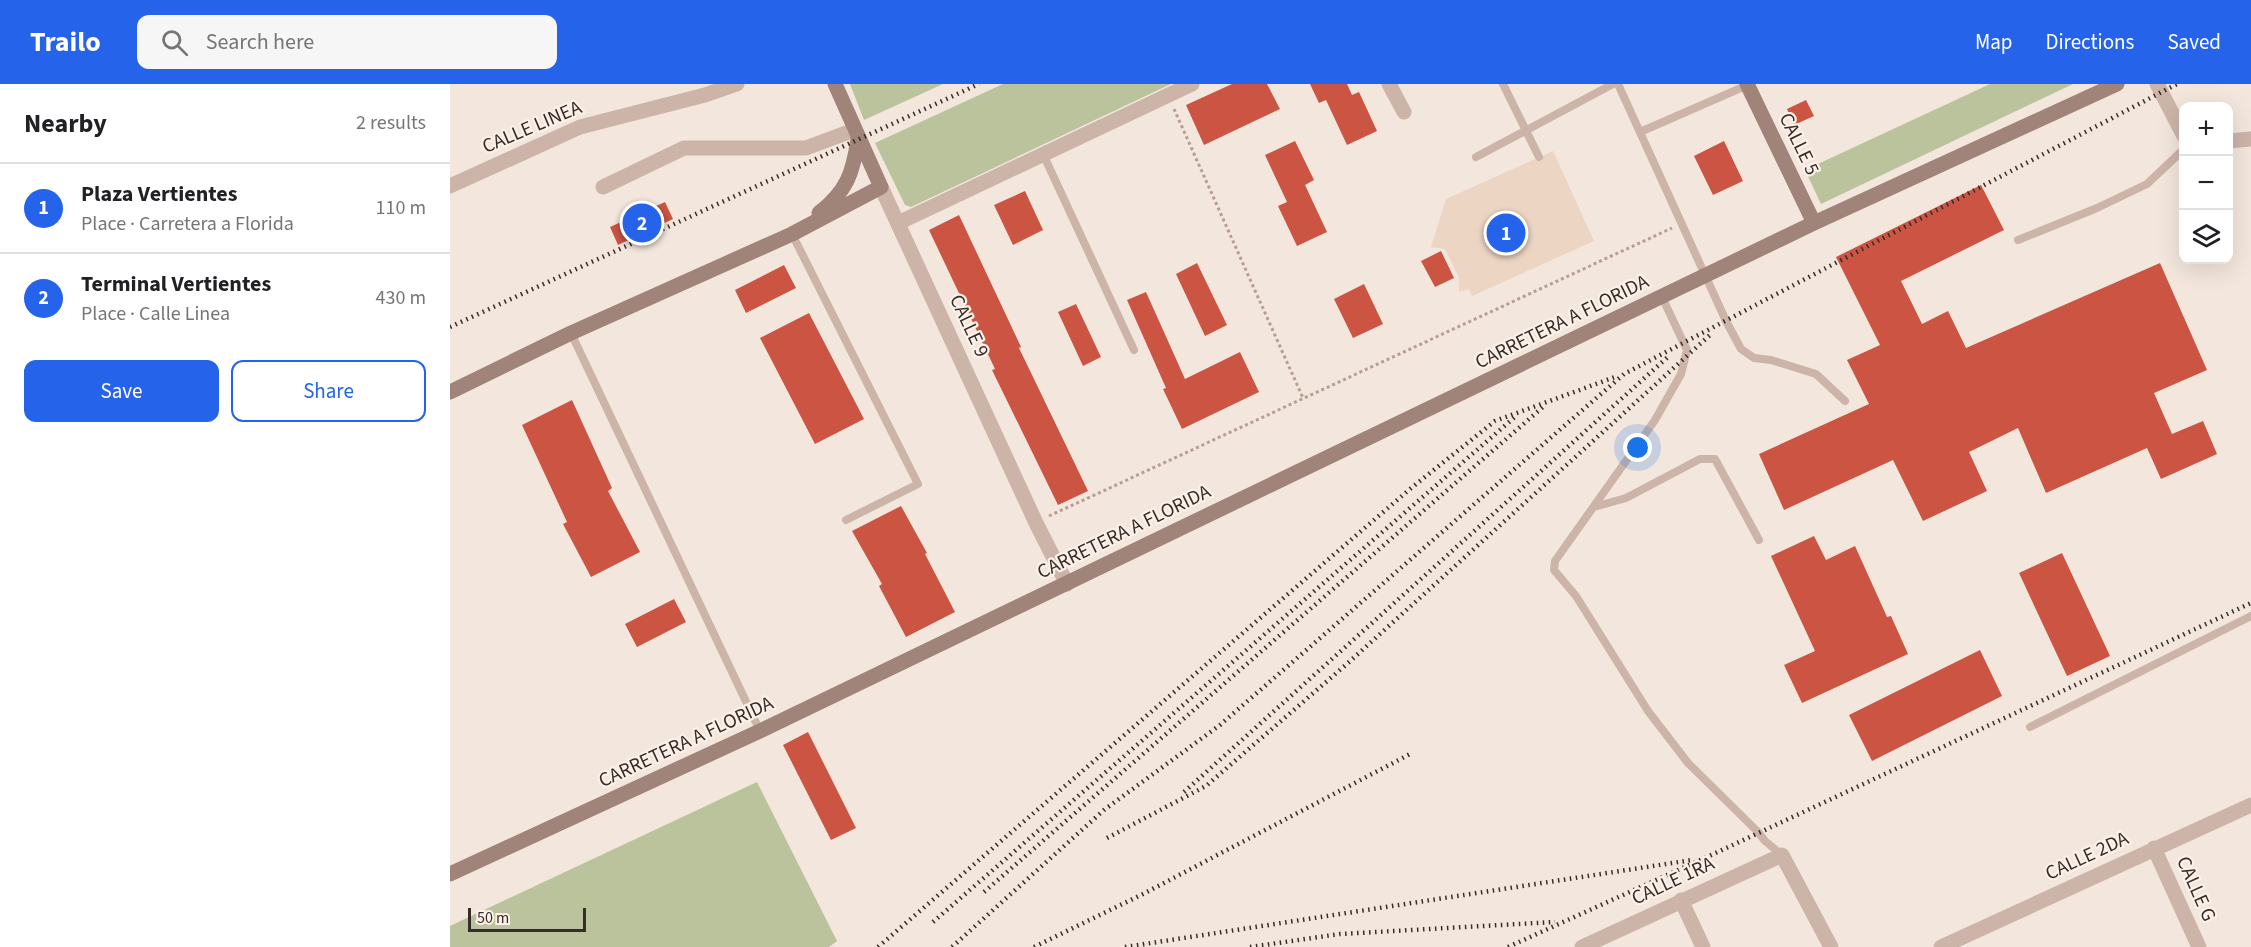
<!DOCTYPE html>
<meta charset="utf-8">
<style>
:root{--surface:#fff;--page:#f6f6f6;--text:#202124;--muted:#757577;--line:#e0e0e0;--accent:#2563eb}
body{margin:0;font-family:"Source Sans 3",sans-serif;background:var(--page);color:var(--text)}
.controls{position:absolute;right:18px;top:18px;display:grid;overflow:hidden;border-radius:12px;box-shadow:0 6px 24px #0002}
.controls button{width:54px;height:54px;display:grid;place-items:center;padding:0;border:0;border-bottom:2px solid var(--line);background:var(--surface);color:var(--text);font:30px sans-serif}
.scale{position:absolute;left:18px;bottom:15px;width:118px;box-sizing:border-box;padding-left:6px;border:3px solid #382c28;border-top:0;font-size:16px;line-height:21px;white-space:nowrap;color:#382c28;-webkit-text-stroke:4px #fbf1e9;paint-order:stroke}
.you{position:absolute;left:1188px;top:364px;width:21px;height:21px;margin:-15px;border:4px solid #fff;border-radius:50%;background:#1a73e8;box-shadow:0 0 0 9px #1a73e833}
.badge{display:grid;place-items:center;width:39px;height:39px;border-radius:50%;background:var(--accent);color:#fff;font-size:20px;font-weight:700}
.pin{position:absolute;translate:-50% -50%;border:3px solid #fff;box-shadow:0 2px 6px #0006}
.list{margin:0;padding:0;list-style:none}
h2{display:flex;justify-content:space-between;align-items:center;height:78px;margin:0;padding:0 24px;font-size:26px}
h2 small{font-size:20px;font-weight:400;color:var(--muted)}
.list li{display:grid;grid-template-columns:39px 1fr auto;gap:18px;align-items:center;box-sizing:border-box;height:90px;padding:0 24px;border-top:2px solid var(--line)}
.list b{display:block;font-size:22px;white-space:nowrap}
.list p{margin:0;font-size:20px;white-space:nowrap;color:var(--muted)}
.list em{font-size:20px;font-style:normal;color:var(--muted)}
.actions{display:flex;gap:12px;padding:18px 24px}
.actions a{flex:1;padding:14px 0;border:2px solid var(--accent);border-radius:12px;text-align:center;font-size:21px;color:var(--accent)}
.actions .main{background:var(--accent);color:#fff}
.icon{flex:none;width:33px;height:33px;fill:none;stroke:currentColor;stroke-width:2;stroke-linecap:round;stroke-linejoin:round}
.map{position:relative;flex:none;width:1801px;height:863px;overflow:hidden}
header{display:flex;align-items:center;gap:36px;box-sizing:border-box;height:84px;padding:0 30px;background:var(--accent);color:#fff}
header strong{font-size:28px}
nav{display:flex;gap:33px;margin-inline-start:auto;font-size:21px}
.search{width:420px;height:54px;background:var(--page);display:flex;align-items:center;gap:15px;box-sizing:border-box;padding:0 21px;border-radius:12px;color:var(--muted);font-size:22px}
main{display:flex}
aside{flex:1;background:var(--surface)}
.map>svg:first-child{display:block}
.green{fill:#bac39c}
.plaza{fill:#ecd5c3}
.building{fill:#cb5443}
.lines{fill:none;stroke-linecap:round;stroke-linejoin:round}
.path{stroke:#b89e92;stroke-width:3;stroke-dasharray:3 3;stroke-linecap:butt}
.service{stroke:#ccb4a8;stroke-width:8}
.minor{stroke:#ccb4a8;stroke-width:15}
.tertiary{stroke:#ccb4a8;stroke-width:15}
.secondary{stroke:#a08379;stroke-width:15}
.rail{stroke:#382c28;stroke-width:4.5;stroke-dasharray:1.5 4.5;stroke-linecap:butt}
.labels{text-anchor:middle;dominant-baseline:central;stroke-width:4.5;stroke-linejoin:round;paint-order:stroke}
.street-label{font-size:20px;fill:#382c28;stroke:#fbf1e9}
</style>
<header>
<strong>Trailo</strong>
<div class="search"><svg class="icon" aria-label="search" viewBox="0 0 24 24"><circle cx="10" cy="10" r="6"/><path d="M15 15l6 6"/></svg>Search here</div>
<nav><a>Map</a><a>Directions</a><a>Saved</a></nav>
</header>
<main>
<aside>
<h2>Nearby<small>2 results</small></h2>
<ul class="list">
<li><span class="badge">1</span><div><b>Plaza Vertientes</b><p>Place · Carretera a Florida</p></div><em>110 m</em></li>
<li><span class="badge">2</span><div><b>Terminal Vertientes</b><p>Place · Calle Linea</p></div><em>430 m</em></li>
</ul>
<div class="actions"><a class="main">Save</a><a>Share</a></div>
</aside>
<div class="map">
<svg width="1801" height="863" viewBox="0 0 1801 863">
<rect width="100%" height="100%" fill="#f3e6dc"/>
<!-- green -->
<path class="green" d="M400,0H493L414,36Z
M553,0H721L461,123L455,121L425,59Z
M1540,0H1623L1371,120L1355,86Z
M307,698L387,857L379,863H0V842Z"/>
<!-- plaza -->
<path class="plaza" d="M1103,67L1144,157L1022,212L1019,205L1009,208V194L995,165L981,163L996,115Z"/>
<!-- building -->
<path class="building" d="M782,0H817L830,25L754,61L736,21Z
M860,0H897L902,11L909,8L927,47L897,61L876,16L869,19Z
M1356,16L1364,32L1344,41L1337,25Z
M845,57L864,96L855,101L877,148L847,162L828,122L837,118L815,71Z
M1274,57L1293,97L1263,111L1244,72Z
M1531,101L1554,146L1451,197L1472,240L1498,227L1516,264L1710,179L1757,286L1704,309L1722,350L1753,337L1767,370L1711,395L1697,364L1596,409L1568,344L1519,368L1537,407L1473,437L1443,376L1334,426L1309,370L1419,320L1397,276L1430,261L1386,173Z
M575,107L593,146L563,161L544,121Z
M215,118L223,135L168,161L160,143Z
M509,131L571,263L569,264L638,407L608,421L542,286L545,285L479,146Z
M991,167L1004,194L985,203L971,177Z
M747,179L777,241L755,252L726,190Z
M334,181L346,204L296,229L285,206Z
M914,200L933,240L903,254L884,215Z
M696,208L735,295L790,268L809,308L732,345L713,305L716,304L677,216Z
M626,220L651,273L633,282L608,228Z
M359,229L414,335L365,360L310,254Z
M122,316L162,404L158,407L190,468L141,493L113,440L117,438L72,341Z
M451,422L477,469L475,470L505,528L456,553L429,502L432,500L402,447Z
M1364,452L1376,476L1405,462L1437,533L1441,532L1458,570L1352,619L1334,581L1365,567L1321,472Z
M1612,469L1660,572L1617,592L1569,489Z
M224,515L236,538L187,563L175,540Z
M1530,566L1552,612L1422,677L1399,631Z
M358,648L406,744L381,756L333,661Z"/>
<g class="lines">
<!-- path -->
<path class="path" d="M724,25L853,314
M599,432L1222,144"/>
<!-- service -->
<path class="service" d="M1053,0L1089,73
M1168,0L1276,237L1291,265L1304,274L1321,276L1366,290L1395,317
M1190,48L1300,0
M593,70L684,266
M1026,73L1163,0
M342,150L468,400L396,436
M1568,156L1647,124L1697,100L1734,65
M1212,213L1237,266L1231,290L1205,336L1105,477L1104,486L1126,512L1198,627L1238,679L1308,748L1315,757L1332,771
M121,249L310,647
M1144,423L1176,414L1250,375H1265L1309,456
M1580,643L1801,532"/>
<!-- minor -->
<path class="minor" d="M939,0L954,28
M1707,0L1734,52
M1778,57L1801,55
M0,102L130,43L255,11L287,0
M153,103L234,64H356L404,46
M448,139L742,0
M1704,764L1749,863
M1231,816L1253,863
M1132,863L1332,771L1381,863
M1491,863L1801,721"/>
<!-- tertiary -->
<path class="tertiary" d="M431,103L586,439L617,500"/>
<!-- secondary -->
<path class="secondary" d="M1297,0L1364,139
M369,129C397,107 403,89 408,55
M0,308L121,249L342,150L431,103L385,0
M0,790L310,647L1364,139L1667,0"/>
<!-- rail -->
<path class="rail" d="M0,243L529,0
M734,708L1220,271
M657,754L756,702L898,579L1260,251
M534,808L1093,323
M483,838L1066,332
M428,863L960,405L1045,337L1165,293
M502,863L654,726L770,641L1174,290L1727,0
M584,863L693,810L962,669
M675,863L1242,776
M800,863L890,850L1105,838
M1058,863L1257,773L1801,519"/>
</g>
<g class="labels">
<!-- street labels -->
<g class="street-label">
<text transform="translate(82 43) rotate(-23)">CALLE LINEA</text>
<text transform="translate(1349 60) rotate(64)">CALLE 5</text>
<text transform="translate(1112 238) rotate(-26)">CARRETERA A FLORIDA</text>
<text transform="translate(519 242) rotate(65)">CALLE 9</text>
<text transform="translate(674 448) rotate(-26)">CARRETERA A FLORIDA</text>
<text transform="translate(236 658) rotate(-25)">CARRETERA A FLORIDA</text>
<text transform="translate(1637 772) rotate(-25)">CALLE 2DA</text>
<text transform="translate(1223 797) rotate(-25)">CALLE 1RA</text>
<text transform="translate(1746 805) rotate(66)">CALLE G</text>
</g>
</g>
</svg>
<div class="controls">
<button>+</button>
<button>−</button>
<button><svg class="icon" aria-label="layers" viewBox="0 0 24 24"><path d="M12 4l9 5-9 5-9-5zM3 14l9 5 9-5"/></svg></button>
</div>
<div class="scale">50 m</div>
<div class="you"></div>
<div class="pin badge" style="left:1056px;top:149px">1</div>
<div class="pin badge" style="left:192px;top:139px">2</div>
</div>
</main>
